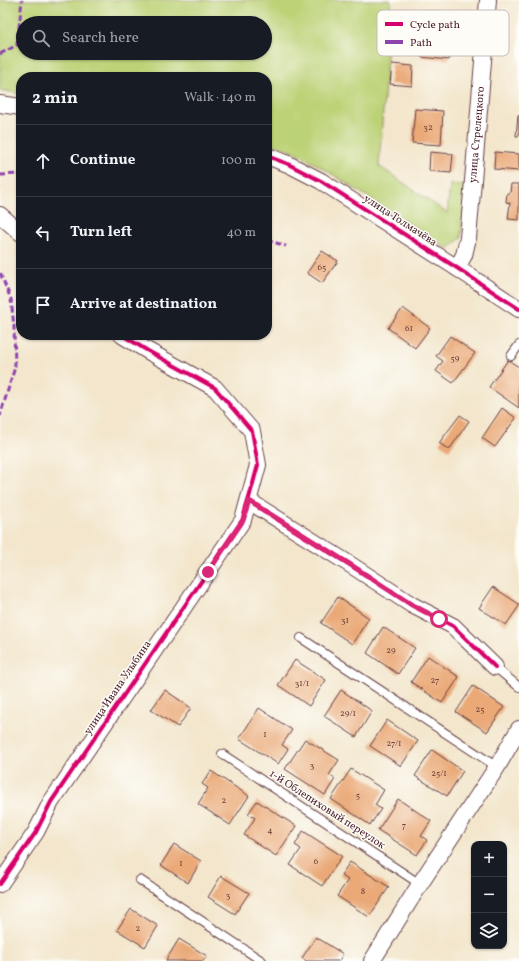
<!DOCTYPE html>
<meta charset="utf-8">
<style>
:root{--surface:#171b24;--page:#20242c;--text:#f1f3f6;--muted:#9ea1a6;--line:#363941}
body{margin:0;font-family:Vollkorn,serif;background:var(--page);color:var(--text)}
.controls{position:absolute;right:12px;bottom:12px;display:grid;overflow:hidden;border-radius:8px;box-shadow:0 1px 3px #0004}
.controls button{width:36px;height:36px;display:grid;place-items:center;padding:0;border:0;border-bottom:1px solid var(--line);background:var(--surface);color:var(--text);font:20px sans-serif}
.stop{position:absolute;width:12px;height:12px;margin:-9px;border:3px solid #db2777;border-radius:50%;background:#fff}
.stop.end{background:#db2777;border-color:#fff;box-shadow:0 1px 4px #0008}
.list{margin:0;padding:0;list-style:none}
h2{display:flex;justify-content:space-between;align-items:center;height:52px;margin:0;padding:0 16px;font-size:17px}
h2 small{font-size:13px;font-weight:400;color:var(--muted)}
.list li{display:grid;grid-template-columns:26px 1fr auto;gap:12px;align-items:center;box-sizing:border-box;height:72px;padding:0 16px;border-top:1px solid var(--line)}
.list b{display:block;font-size:15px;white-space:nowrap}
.list em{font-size:13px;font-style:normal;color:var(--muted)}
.icon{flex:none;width:22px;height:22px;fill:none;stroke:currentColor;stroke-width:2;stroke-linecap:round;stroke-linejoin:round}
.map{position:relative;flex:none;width:519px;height:961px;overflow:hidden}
.search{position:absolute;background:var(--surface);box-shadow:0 1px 3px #0004;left:16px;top:16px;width:256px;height:44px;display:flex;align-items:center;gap:10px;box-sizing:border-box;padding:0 14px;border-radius:22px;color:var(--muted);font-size:15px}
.panel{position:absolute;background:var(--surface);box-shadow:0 1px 3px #0004;left:16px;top:72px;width:256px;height:268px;border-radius:16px}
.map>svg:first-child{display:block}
.green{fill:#bcd276;stroke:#837850;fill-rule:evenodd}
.building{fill:#eaa977}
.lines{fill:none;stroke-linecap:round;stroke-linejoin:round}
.service-casing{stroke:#633d43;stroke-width:10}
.minor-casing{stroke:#633d43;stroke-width:18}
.service{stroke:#fff;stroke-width:8}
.minor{stroke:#fff;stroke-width:16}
.quiet{stroke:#8e44ad;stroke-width:3;stroke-dasharray:6 3;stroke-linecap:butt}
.cycleway-casing{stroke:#fdfcf7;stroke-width:6}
.cycleway{stroke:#d6006c;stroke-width:4}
.route{stroke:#db2777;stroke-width:5}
.labels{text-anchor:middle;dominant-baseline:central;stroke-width:3;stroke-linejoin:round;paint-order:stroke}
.number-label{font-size:9px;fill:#72423e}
.street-label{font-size:11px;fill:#4a1f2b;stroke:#fdfcf7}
.key{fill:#fdfcf7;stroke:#c7baba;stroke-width:1}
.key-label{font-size:11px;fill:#4a1f2b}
</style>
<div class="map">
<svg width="519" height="961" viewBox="0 0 519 961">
<rect width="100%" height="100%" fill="#fdfcf7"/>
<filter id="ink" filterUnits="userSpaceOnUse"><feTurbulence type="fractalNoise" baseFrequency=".025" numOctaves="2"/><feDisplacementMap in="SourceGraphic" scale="8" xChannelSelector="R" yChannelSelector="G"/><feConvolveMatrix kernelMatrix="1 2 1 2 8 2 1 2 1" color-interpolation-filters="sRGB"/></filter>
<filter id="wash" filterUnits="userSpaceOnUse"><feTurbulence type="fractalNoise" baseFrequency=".012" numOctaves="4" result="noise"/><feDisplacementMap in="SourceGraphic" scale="16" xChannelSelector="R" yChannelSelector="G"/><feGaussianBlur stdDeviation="0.9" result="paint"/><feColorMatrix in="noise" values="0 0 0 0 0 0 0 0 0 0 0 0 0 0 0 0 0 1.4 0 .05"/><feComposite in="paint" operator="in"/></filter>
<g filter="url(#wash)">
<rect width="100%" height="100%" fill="#f3e6cc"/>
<!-- green -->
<path class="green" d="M0,0H391L379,166L447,213L450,184L465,185L461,238L448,249L337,177L294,151L267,143V77H21V94L0,90ZM23,23H265V53H23Z"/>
<g id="blocks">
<!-- building -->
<path class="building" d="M424,18L452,20L449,60L421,57Z
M392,64L413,66L412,86L390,84Z
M415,109L443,111L441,145L412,143Z
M518,115H519V136H516Z
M430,152L453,154L451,173L429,171Z
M495,152L519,154V171L494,169Z
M511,184H519V220L508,219L510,203L506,202L507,193H510Z
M322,251L338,261L322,283L307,273Z
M403,308L430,328L415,348L388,328Z
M450,336L475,353L453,383L436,371L443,361L436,356Z
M508,360L519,367V408L489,387Z
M502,408L516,418L495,447L482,438Z
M460,415L469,421L449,450L439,443Z
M493,587L519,604V606L506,625L479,608Z
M338,597L369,618L352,644L321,623Z
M383,627L415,648L398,674L367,653Z
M428,656L459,677L442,703L411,682Z
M295,660L326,680L309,706L278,685Z
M473,686L504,707L487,732L456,712Z
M165,690L191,708L178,727L151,710Z
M341,690L372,711L356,737L324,716Z
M259,708L292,730L282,745L288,749L278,764L239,739Z
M387,720L418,741L401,766L370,746Z
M305,739L339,760L329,775L335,779L325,795L285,769Z
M432,750L463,771L447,796L415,776Z
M351,769L384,790L375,805L381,809L370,825L331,799Z
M211,771L249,796L230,825L198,804L208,788L202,784Z
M398,799L431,821L421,836L427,840L417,855L378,830Z
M257,801L296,826L276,856L244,835L255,818L248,814Z
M303,831L342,856L322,886L290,865L301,849L295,845Z
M174,844L201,861L188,883L161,865Z
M350,862L389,887L369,917L337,896L348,880L341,875Z
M221,876L249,893L235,914L208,897Z
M131,909L158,926L145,947L117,930Z
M316,937L343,954L339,961H306L302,958Z
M179,939L207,956L203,961H168L166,960Z"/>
</g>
</g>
<g filter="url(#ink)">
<use href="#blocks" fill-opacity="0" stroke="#633d43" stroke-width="1"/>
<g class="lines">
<!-- service casing -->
<g class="service-casing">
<path id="service" d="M511,356L519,345
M301,638L497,767
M495,667L519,687
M222,754L420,884
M140,880L262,961"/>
</g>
<!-- minor casing -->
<g class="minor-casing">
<g id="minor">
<path d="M0,104L21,107"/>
<path d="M267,156L288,164L321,181L457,268L519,309"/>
<path d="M0,215L21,233"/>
<path id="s1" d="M457,268L464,255L468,238L478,123L488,0"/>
<path d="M249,501L354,567L412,605L453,626L495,667"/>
<path d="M0,884L36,832L51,802L243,520L258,465L252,431L215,388L148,351L122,335"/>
<path d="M372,961L420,884L497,767L519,729"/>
</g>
</g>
<!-- service -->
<use href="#service" class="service"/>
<!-- minor -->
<use href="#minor" class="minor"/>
<!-- quiet -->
<path class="quiet" d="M0,54L17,45L22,0
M0,175L21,174
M267,240L286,246
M0,273L11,299L14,327L15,367L0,416"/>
<!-- cycleway casing -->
<g class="cycleway-casing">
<path id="cycleway" d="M267,156L288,164L321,181L457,268L519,309
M249,501L354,567L412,605L453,626L495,667
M0,884L36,832L51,802L243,520L258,465L252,431L215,388L148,351L122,335"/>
</g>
<!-- cycleway -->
<use href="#cycleway" class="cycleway"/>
</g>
</g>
<g class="lines" filter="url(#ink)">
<!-- route -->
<path class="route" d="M208,572L243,520L249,501L354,567L412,605L439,619"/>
</g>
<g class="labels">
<!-- number labels -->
<g class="number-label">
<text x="428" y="127">32</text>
<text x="322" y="267">65</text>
<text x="409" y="328">61</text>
<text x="455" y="358">59</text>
<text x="345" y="620">31</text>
<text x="391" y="650">29</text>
<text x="435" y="680">27</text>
<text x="302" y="683">31/1</text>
<text x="480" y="709">25</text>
<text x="348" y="713">29/1</text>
<text x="265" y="734">1</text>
<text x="394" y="743">27/1</text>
<text x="312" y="765">3</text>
<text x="439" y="773">25/1</text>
<text x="358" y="795">5</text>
<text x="224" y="800">2</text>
<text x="404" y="825">7</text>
<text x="270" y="830">4</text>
<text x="316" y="861">6</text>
<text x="181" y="863">1</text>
<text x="363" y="891">8</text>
<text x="228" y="895">3</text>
<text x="138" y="928">2</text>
</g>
<!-- street labels -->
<g class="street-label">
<text stroke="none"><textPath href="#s1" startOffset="136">улица Стрелецкого</textPath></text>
<text transform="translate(400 221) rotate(33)">улица Толмачёва</text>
<text transform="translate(118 688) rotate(-56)">улица Ивана Улыбина</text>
<text transform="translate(327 810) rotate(33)">1-й Облепиховый переулок</text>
</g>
</g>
<!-- legend -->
<rect x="377" y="10" width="132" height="46" rx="6" class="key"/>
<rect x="385" y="22" width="18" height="4" fill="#d6006c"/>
<rect x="385" y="40" width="18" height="4" fill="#8e44ad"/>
<g class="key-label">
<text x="410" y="28">Cycle path</text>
<text x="410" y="46">Path</text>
</g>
</svg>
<div class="controls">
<button>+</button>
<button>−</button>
<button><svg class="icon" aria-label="layers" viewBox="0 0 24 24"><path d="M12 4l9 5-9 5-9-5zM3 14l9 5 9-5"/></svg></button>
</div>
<div class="stop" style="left:439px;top:619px"></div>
<div class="stop end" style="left:208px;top:572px"></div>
<div class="search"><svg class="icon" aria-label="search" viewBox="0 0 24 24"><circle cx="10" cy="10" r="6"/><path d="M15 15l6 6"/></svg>Search here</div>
<section class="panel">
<h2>2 min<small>Walk · 140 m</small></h2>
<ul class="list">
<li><svg class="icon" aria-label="ahead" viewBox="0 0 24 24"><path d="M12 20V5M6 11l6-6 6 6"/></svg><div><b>Continue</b></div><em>100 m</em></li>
<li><svg class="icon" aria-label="left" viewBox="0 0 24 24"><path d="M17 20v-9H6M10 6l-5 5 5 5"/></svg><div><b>Turn left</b></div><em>40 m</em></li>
<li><svg class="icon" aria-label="arrive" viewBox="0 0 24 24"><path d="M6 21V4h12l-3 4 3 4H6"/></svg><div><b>Arrive at destination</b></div></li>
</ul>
</section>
</div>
